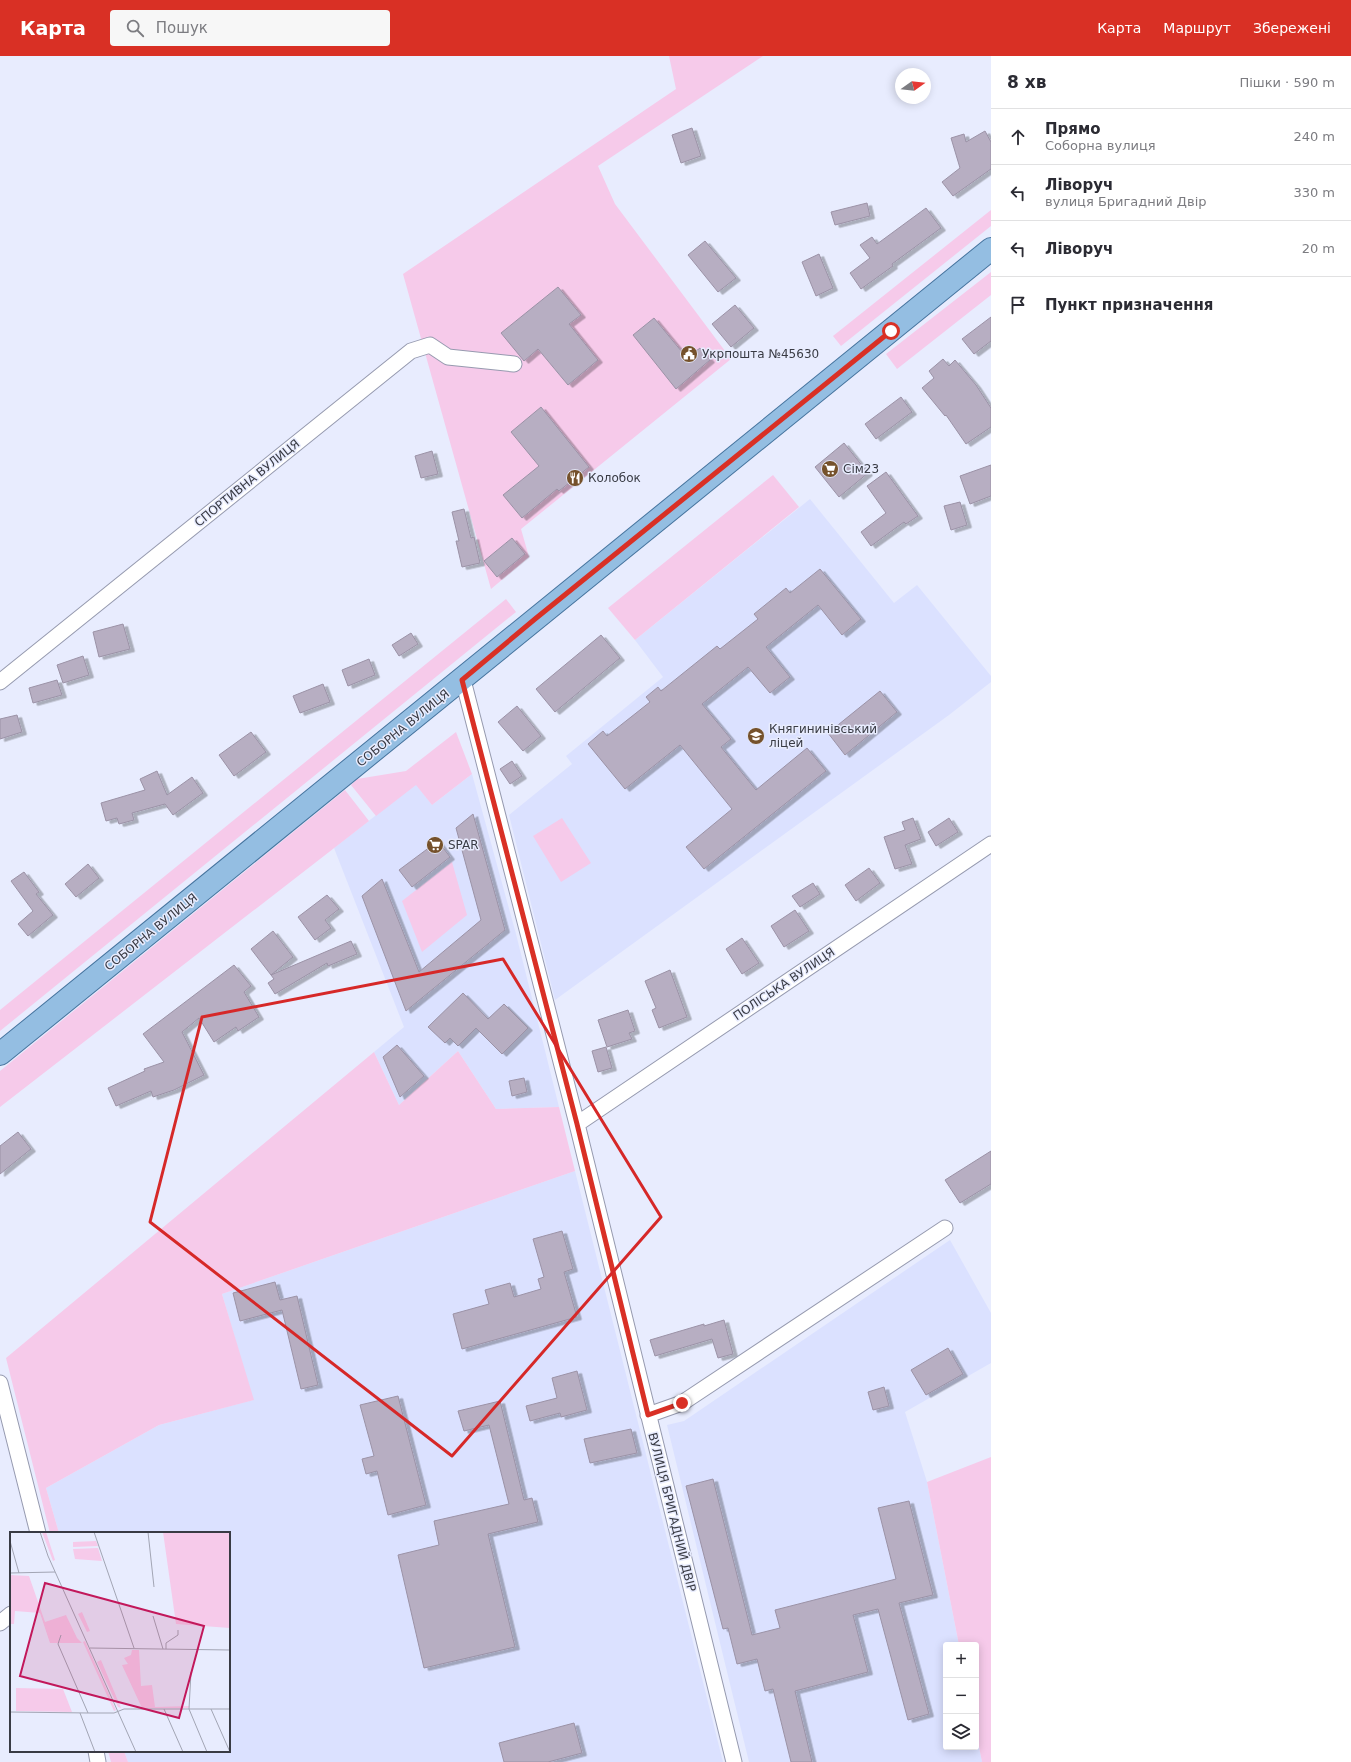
<!DOCTYPE html>
<html lang="uk">
<meta charset="utf-8">
<style>
:root{--surface:#fff;--page:#f7f7f7;--text:#2b2b33;--muted:#7c7c81;--line:#e1e1e2;--accent:#d93025}
body{margin:0;font-family:"DejaVu Sans",sans-serif;background:var(--page);color:var(--text)}
.controls{position:absolute;right:12px;bottom:12px;display:grid;overflow:hidden;border-radius:4px;box-shadow:0 2px 10px #0003}
.controls button{width:36px;height:36px;display:grid;place-items:center;padding:0;border:0;border-bottom:1px solid var(--line);background:var(--surface);color:var(--text);font:20px sans-serif}
.compass{position:absolute;left:895px;top:12px;width:36px;height:36px;border-radius:50%;background:var(--surface);box-shadow:0 2px 10px #0003;rotate:75deg}
.stop{position:absolute;width:12px;height:12px;margin:-9px;border:3px solid #d93025;border-radius:50%;background:#fff}
.stop.end{background:#d93025;border-color:#fff;box-shadow:0 1px 4px #0008}
.list{margin:0;padding:0;list-style:none}
h2{display:flex;justify-content:space-between;align-items:center;height:52px;margin:0;padding:0 16px;font-size:17px}
h2 small{font-size:13px;font-weight:400;color:var(--muted)}
.list li{display:grid;grid-template-columns:26px 1fr auto;gap:12px;align-items:center;box-sizing:border-box;height:56px;padding:0 16px;border-top:1px solid var(--line)}
.list b{display:block;font-size:15px;white-space:nowrap}
.list p{margin:0;font-size:13px;white-space:nowrap;color:var(--muted)}
.list em{font-size:13px;font-style:normal;color:var(--muted)}
.icon{flex:none;width:22px;height:22px;fill:none;stroke:currentColor;stroke-width:2;stroke-linecap:round;stroke-linejoin:round}
.map{position:relative;flex:none;width:991px;height:1706px;overflow:hidden}
header{display:flex;align-items:center;gap:24px;box-sizing:border-box;height:56px;padding:0 20px;background:var(--accent);color:#fff}
header strong{font-size:19px}
nav{display:flex;gap:22px;margin-inline-start:auto;font-size:14px}
.search{width:280px;height:36px;background:var(--page);display:flex;align-items:center;gap:10px;box-sizing:border-box;padding:0 14px;border-radius:4px;color:var(--muted);font-size:15px}
main{display:flex}
aside{flex:1;background:var(--surface)}
.map>svg:first-child{display:block}
.built{fill:#dbe1ff}
.green{fill:#f6caea}
.building{fill:#b7aec2;stroke:#9b92a6;filter:url(#shadow)}
.lines{fill:none;stroke-linecap:round;stroke-linejoin:round}
.minor-casing{stroke:#969aaf;stroke-width:17}
.primary-casing{stroke:#46749e;stroke-width:24}
.minor{stroke:#fff;stroke-width:15}
.primary{stroke:#94bee2;stroke-width:22}
.route{stroke:#d93025;stroke-width:5}
.marked{fill:none;stroke:#d62828;stroke-width:3;stroke-linejoin:round}
.labels{text-anchor:middle;dominant-baseline:central;stroke-width:3;stroke-linejoin:round;paint-order:stroke}
.poi-label{font-size:12px;fill:#393b44;stroke:#e8ecfe;text-anchor:start}
.street-label{font-size:12px;fill:#393b44;stroke:#e8ecfe}
.inset-road{fill:none;stroke:#a2a5b4;stroke-width:1}
.view{fill:#c2185b;fill-opacity:0.15;stroke:#c2185b;stroke-width:2}
.inset-edge{fill:none;stroke:#393b44;stroke-width:2}
</style>
<header>
<strong>Карта</strong>
<div class="search"><svg class="icon" aria-label="search" viewBox="0 0 24 24"><circle cx="10" cy="10" r="6"/><path d="M15 15l6 6"/></svg>Пошук</div>
<nav><a>Карта</a><a>Маршрут</a><a>Збережені</a></nav>
</header>
<main>
<div class="map">
<svg width="991" height="1706" viewBox="0 0 991 1706">
<defs>
<filter id="shadow"><feDropShadow dx="4.5" dy="2.5" stdDeviation="0" flood-color="#0004"/></filter>
</defs>
<rect width="100%" height="100%" fill="#e8ecfe"/>
<!-- built -->
<path class="built" d="M810,443L894,547L917,529L991,620V626L949,659L555,944L509,759L572,708L566,700L663,621L635,584Z
M472,718L516,878L559,1051L496,1053L458,995L399,1049L374,996L404,971L334,792L416,728L432,749Z
M575,1115L723,1706H128L124,1695H229V1477H59L46,1432L159,1369L253,1344L222,1238Z
M950,1184L991,1257V1307L905,1356L927,1426L959,1589H946V1691H976V1676L982,1706H749L667,1369L684,1365Z"/>
<!-- green -->
<path class="green" d="M669,0H763L598,110L615,148L731,303L521,473L529,501L491,533L403,218L676,33Z
M991,154V170L841,290L833,280Z
M991,216V239L897,313L886,298Z
M773,419L799,451L635,584L608,552Z
M506,543L516,556L0,975V954Z
M456,676L472,718L432,749L416,729L376,760L351,729L357,723L406,715Z
M345,734L369,765L0,1051V1015Z
M562,762L591,807L561,826L533,780Z
M452,806L467,859L422,896L402,845Z
M458,995L496,1053L559,1051L575,1115L222,1238L254,1344L159,1369L46,1432L59,1477H50L6,1302L374,996L399,1049Z
M991,1401V1706H982L976,1676V1589H959L927,1426Z
M108,1695H124L128,1706H111Z"/>
<!-- building -->
<path class="building" d="M692,72L701,100L681,107L672,79Z
M985,75L991,86V113L953,140L942,126L960,112L951,82L964,78L966,86Z
M867,147L870,160L835,169L831,156Z
M926,152L941,172L892,208L893,210L861,233L850,217L870,202L860,189L872,181L877,188Z
M705,185L736,222L718,236L688,199Z
M819,198L833,232L816,240L802,206Z
M558,231L581,259L569,268L598,304L568,329L538,293L524,305L501,277Z
M735,249L754,272L731,291L712,268Z
M991,261V285L974,298L962,283Z
M654,262L687,302L700,292L710,304L676,333L633,279Z
M943,303L949,310L955,304L976,329L991,352V371L966,388L946,359L945,360L922,332L934,322L929,315Z
M901,341L912,356L876,383L865,368Z
M541,351L589,411L559,435L557,433L522,462L503,439L539,410L511,376Z
M844,387L868,417L839,441L815,411Z
M432,395L438,418L421,422L415,400Z
M991,409V440L970,448L960,420Z
M886,416L918,460L906,468L904,466L871,490L861,476L886,457L867,430Z
M960,446L967,469L951,474L944,450Z
M464,453L471,482L474,481L480,507L462,511L456,485H459L452,456Z
M512,482L525,498L497,521L484,505Z
M820,513L861,563L842,579L818,549L766,591L790,621L770,637L748,611L702,648L731,683L721,691L756,734L807,692L826,715L704,813L686,791L732,753L680,689L625,733L588,688L603,675L607,680L650,646L646,641L658,631L661,635L717,590L720,593L758,563L754,558L786,532L790,537Z
M123,568L130,593L99,601L93,576Z
M411,577L418,588L399,600L392,589Z
M601,579L620,602L555,656L536,633Z
M83,600L89,619L63,627L57,609Z
M369,603L375,619L348,630L342,614Z
M57,624L62,639L33,647L29,632Z
M323,628L330,646L300,657L293,640Z
M880,635L897,656L845,699L828,677Z
M517,650L541,680L523,695L498,666Z
M17,659L22,676L0,683V663Z
M251,676L266,696L234,720L219,699Z
M512,705L522,720L510,728L500,713Z
M157,715L167,739L192,721L203,737L173,759L165,748L132,757L134,764L119,768L117,762L106,765L101,747L145,734L140,723Z
M473,758L505,874L406,955L362,840L382,823L419,916L481,864L456,772Z
M913,762L921,783L905,789L912,808L895,813L884,781L905,774L902,766Z
M949,762L958,776L936,790L928,776Z
M438,785L450,801L412,831L399,814Z
M88,808L99,822L76,841L65,828Z
M869,812L880,827L856,845L845,829Z
M24,816L39,836L36,838L53,859L28,880L18,868L33,855L11,825Z
M813,827L820,838L800,851L792,840Z
M327,839L339,853L325,864L331,872L315,884L298,861Z
M795,854L809,875L784,891L771,870Z
M273,875L293,901L271,919L251,893Z
M742,882L759,907L742,918L726,893Z
M351,885L357,898L328,910L327,907L275,938L268,927L274,923L271,919Z
M234,909L251,930L244,936L259,961L238,975L236,971L214,986L199,962L182,976L204,1019L174,1034L153,1041L151,1035L116,1050L108,1032L145,1015L144,1013L164,1006L143,978Z
M670,914L687,961L659,972L652,954L656,952L645,925Z
M463,937L488,963L504,948L528,972L502,998L476,972L458,990L450,982L445,987L428,971Z
M628,954L635,975L629,977L632,983L607,991L598,964Z
M397,989L424,1020L400,1041L383,1001Z
M606,991L612,1012L598,1016L592,995Z
M524,1022L527,1036L512,1040L509,1025Z
M18,1076L31,1093L0,1118V1090Z
M991,1095V1128L960,1147L945,1124Z
M562,1175L573,1213L564,1216L577,1261L462,1293L453,1258L489,1248L485,1234L510,1227L514,1241L541,1233L538,1223L544,1221L533,1183Z
M275,1226L280,1244L297,1240L318,1329L301,1333L282,1254L240,1265L233,1237Z
M724,1264L733,1298L718,1302L712,1283L655,1300L650,1284L704,1268V1270Z
M948,1292L963,1318L926,1339L911,1314Z
M577,1315L587,1354L561,1361L560,1357L530,1365L526,1350L557,1342L552,1322Z
M884,1331L889,1350L873,1354L868,1336Z
M398,1340L426,1449L388,1459L377,1415L366,1418L362,1403L374,1400L360,1349Z
M500,1345L524,1444L532,1442L538,1466L488,1478L515,1591L424,1612L398,1499L439,1489L434,1465L509,1448L489,1369L464,1375L458,1355Z
M631,1373L637,1397L590,1407L584,1383Z
M713,1423L752,1579L780,1572L775,1554L896,1523L878,1452L909,1445L933,1539L899,1547L929,1658L908,1664L878,1553L853,1559L868,1616L795,1635L812,1706H791L773,1633L765,1635L757,1603L737,1608L728,1572L723,1573L686,1430Z
M574,1667L582,1697L548,1706H504L499,1687Z"/>
<g class="lines">
<!-- minor casing -->
<g class="minor-casing">
<path id="minor" d="M463,624L577,1068L734,1706
M0,626L411,295L430,289L448,301L514,308
M577,1068L991,788
M0,1327L38,1477
M648,1359L682,1347L945,1172
M0,1567L11,1558
M96,1695L98,1706"/>
</g>
<!-- primary casing -->
<g class="primary-casing">
<path id="primary" d="M0,998L991,193"/>
</g>
<!-- minor -->
<use href="#minor" class="minor"/>
<!-- primary -->
<use href="#primary" class="primary"/>
</g>
<g class="lines">
<!-- route -->
<path class="route" d="M682,1347L648,1359L577,1068L462,624L535,563L891,275"/>
</g>
<!-- marked area -->
<path class="marked" d="M503,903L661,1161L452,1400L150,1166L202,961Z"/>
<!-- icons -->
<defs>
<g id="civic-disc" transform="scale(0.9)"><circle r="9.5" fill="#75512b" stroke="#e8ecfe"/><path d="M-.6-6.5H3V-4.5H.6V-3L4-1V1h2V6H-6V1h2V-1L-.6-3ZM-1.2 2.5V6h2.4V2.5Z" fill="#fff"/></g>
<g id="supermarket-disc" transform="scale(0.9)"><circle r="9.5" fill="#75512b" stroke="#e8ecfe"/><path d="M-6-5.5h2.5l.6 2H6L4.5 2H-2.5L-4.4-4H-6ZM-1.5 3.2a1.3 1.3 0 1 0 .1 0ZM3 3.2a1.3 1.3 0 1 0 .1 0Z" fill="#fff"/></g>
<g id="restaurant-disc" transform="scale(0.9)"><circle r="9.5" fill="#75512b" stroke="#e8ecfe"/><path d="M-5-6h1v4h1v-4h1v4h1v-4h1v5L-1.5 .5V6h-2V.5L-5-1ZM5-6V6H3V1.5H1.5Q1.5-4 5-6Z" fill="#fff"/></g>
<g id="school-disc" transform="scale(0.9)"><circle r="9.5" fill="#75512b" stroke="#e8ecfe"/><path d="M0-5L7-2L0 1L-7-2ZM-4 1L0 2.5L4 1V4Q0 6-4 4Z" fill="#fff"/></g>
</defs>
<g fill-rule="evenodd">
<use href="#civic-disc" x="689" y="298"/>
<use href="#supermarket-disc" x="830" y="413"/>
<use href="#restaurant-disc" x="575" y="422"/>
<use href="#school-disc" x="756" y="680"/>
<use href="#supermarket-disc" x="435" y="789"/>
</g>
<g class="labels">
<!-- poi labels -->
<g class="poi-label">
<text x="702" y="298">Укрпошта №45630</text>
<text x="843" y="413">Сім23</text>
<text x="588" y="422">Колобок</text>
<text x="769" y="673">Княгининівський<tspan x="769" dy="14">ліцей</tspan></text>
<text x="448" y="789">SPAR</text>
</g>
<!-- street labels -->
<g class="street-label">
<text transform="translate(247 427) rotate(-39)">СПОРТИВНА ВУЛИЦЯ</text>
<text transform="translate(403 672) rotate(-39)">СОБОРНА ВУЛИЦЯ</text>
<text transform="translate(151 876) rotate(-39)">СОБОРНА ВУЛИЦЯ</text>
<text transform="translate(784 928) rotate(-34)">ПОЛІСЬКА ВУЛИЦЯ</text>
<text transform="translate(672 1456) rotate(76)">ВУЛИЦЯ БРИГАДНИЙ ДВІР</text>
</g>
</g>
<!-- overview -->
<g transform="translate(10 1476)">
<rect width="220" height="220" fill="#e8ecfe"/>
<path d="M32,0H36L45,28L43,29ZM153,0H220V96L166,92ZM86,9L88,14L63,15V10ZM88,16L92,29L65,27L63,17ZM0,43L19,44L35,90L56,83L67,106L72,111H40L30,81L5,79L4,92H0ZM72,80L80,99L77,100L68,82ZM75,109L106,178L104,179L73,110ZM122,118H129L131,154L142,153L145,175L180,174L178,176H132L112,133L118,132L114,126L121,123ZM91,128L111,176L108,175L87,130ZM6,156L53,157L62,180L6,179Z" fill="#f6caea"/>
<path class="inset-road" d="M30,0L38,24L126,220M84,0L124,116M138,0L144,55M0,9L9,41M0,41L45,40M143,84L153,117M51,103L48,112L78,181M80,116L220,118M156,117V111L168,103V98M181,140L179,177L197,220M154,177L173,220M201,177L220,220M0,180L78,181H104L114,177H220M70,181L85,220"/>
<path class="view" d="M35,51L194,94L169,186L10,144Z"/>
<rect width="220" height="220" class="inset-edge"/>
</g>
</svg>
<div class="controls">
<button>+</button>
<button>−</button>
<button><svg class="icon" aria-label="layers" viewBox="0 0 24 24"><path d="M12 4l9 5-9 5-9-5zM3 14l9 5 9-5"/></svg></button>
</div>
<svg class="compass" viewBox="-18 -18 36 36"><path d="M0-13l5 13h-10z" fill="#e53935"/><path d="M0 13l5-13h-10z" fill="#7c7c81"/></svg>
<div class="stop" style="left:891px;top:275px"></div>
<div class="stop end" style="left:682px;top:1347px"></div>
</div>
<aside>
<h2>8 хв<small>Пішки · 590 m</small></h2>
<ul class="list">
<li><svg class="icon" aria-label="ahead" viewBox="0 0 24 24"><path d="M12 20V5M6 11l6-6 6 6"/></svg><div><b>Прямо</b><p>Соборна вулиця</p></div><em>240 m</em></li>
<li><svg class="icon" aria-label="left" viewBox="0 0 24 24"><path d="M17 20v-9H6M10 6l-5 5 5 5"/></svg><div><b>Ліворуч</b><p>вулиця Бригадний Двір</p></div><em>330 m</em></li>
<li><svg class="icon" aria-label="left" viewBox="0 0 24 24"><path d="M17 20v-9H6M10 6l-5 5 5 5"/></svg><div><b>Ліворуч</b></div><em>20 m</em></li>
<li><svg class="icon" aria-label="arrive" viewBox="0 0 24 24"><path d="M6 21V4h12l-3 4 3 4H6"/></svg><div><b>Пункт призначення</b></div></li>
</ul>
</aside>
</main>
